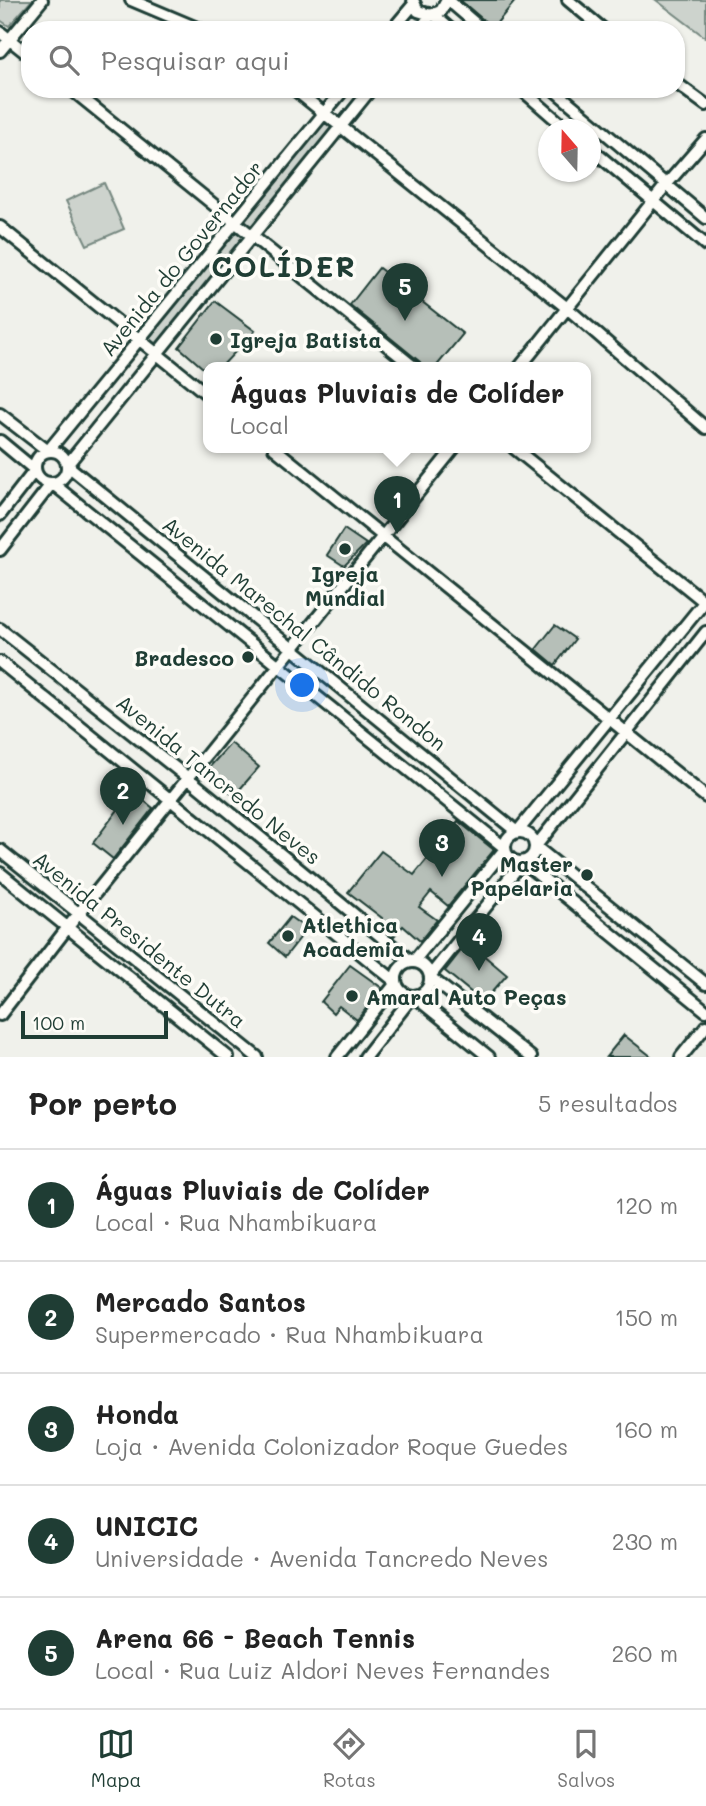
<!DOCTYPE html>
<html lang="pt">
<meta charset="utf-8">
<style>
:root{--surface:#fff;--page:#f6f6f6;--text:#222;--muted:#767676;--line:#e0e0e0;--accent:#1f3d34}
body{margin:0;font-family:Mali,sans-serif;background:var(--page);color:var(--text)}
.compass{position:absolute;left:538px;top:119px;width:63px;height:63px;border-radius:50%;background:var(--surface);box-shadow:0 2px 5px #0004;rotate:340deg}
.scale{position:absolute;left:21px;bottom:18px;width:147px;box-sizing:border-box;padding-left:7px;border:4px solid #1f3d34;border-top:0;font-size:19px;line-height:24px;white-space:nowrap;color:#1f3d34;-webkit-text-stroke:5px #fdfcf7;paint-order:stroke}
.you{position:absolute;left:303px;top:686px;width:24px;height:24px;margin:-18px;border:5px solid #fff;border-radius:50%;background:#1a73e8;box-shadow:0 0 0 10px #1a73e833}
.badge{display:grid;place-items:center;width:46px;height:46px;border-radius:50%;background:var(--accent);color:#fff;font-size:23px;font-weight:700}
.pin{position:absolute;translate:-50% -58px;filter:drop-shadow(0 2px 4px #0008)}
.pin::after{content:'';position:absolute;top:37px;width:24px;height:21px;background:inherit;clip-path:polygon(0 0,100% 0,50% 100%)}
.popup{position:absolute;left:203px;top:362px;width:388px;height:91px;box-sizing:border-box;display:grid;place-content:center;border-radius:14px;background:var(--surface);filter:drop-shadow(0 2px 5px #0005);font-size:23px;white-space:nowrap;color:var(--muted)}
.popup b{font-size:26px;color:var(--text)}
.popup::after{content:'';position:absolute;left:50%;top:100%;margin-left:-14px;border:14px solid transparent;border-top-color:var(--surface)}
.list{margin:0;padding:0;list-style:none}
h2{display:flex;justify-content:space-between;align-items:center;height:91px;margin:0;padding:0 28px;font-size:30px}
h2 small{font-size:23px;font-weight:400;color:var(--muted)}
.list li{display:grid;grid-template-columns:46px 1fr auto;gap:21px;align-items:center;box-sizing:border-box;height:112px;padding:0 28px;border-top:2px solid var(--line)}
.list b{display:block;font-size:26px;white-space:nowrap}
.list p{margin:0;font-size:23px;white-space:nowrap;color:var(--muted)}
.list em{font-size:23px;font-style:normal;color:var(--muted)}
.icon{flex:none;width:38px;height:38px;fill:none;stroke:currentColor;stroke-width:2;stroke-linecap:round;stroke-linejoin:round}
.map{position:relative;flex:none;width:706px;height:1057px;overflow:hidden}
.search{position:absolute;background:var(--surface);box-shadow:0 2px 5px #0004;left:21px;right:21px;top:21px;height:77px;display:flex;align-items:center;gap:18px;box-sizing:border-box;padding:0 24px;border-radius:28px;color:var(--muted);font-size:26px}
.sheet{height:651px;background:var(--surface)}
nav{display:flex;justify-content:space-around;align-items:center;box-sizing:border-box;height:98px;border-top:2px solid var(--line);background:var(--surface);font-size:19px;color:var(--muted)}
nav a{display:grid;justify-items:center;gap:4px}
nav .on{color:var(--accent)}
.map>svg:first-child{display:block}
.green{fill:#cdd3cd;stroke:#768880;stroke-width:2}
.building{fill:#b6bfb8;stroke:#1f3d34;stroke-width:2}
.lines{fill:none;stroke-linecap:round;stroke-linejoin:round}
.minor-casing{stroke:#1f3d34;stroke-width:16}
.minor{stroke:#fdfcf7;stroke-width:10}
.poi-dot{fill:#1f3d34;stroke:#fdfcf7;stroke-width:2.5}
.labels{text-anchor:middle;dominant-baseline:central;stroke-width:7;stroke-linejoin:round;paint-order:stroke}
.street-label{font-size:21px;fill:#1f3d34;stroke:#fdfcf7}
.poi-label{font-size:21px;font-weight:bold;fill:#1f3d34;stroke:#fdfcf7;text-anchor:start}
.district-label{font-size:28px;font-weight:bold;letter-spacing:2px;fill:#1f3d34;stroke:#fdfcf7}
</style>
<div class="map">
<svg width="706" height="1057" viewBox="0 0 706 1057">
<rect width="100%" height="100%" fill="#f0f1eb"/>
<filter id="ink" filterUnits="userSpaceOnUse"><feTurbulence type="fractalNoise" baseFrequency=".0143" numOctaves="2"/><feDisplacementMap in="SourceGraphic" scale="14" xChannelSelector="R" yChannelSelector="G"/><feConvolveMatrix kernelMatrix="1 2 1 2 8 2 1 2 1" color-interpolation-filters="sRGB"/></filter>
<g filter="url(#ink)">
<!-- green -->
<path class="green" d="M0,0H32L9,26L0,20Z
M656,0H706V38Z
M325,113L341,126L254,235L237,221Z
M104,183L124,229L87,245L66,201Z
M235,223L252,237L158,354L140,339Z"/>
<!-- building -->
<path class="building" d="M460,0H516L491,30L488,24Z
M379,268L463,334L435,368H423L420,362L350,305Z
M215,301L255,331L220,368H203L179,347Z
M344,529L366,544L344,566L327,555Z
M555,625L575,639L555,665L536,649Z
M231,743L259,767L234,796L206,771Z
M132,791L153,808L113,859L93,843Z
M458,821L494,850L448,906L431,892L419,907L437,920L420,941L403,926L394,936L379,923L382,918L348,892L381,851L414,875Z
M290,917L307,929L285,957L269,943Z
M468,942L507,975L483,1002L445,971Z
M350,965L382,988L357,1020L339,1006L333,1013L321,1002Z
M624,1035L652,1057H606Z"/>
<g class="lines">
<!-- minor casing -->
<g class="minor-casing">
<path id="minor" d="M131,0L202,30
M413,0L418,11L431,15L441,11L447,0
M448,0L483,30
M568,0L604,30
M434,15L451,30
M392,30L414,4
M419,30L431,15
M0,32L30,56
M0,51L42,0
M676,83L706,105
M71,89L415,368
M294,89L567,308L706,428
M371,89L67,465L517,832
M521,89L568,130
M553,89L706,218
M590,148L706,245
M0,227L208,395
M519,368L666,185L706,139
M0,414L48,451L344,89
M0,441L35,470L0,515
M274,448L706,797
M514,448L706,603
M35 467a16 16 0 1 1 32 0a16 16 0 1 1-32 0Z
M0,550L52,483L505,848
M0,629L188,778L412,962
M0,662L396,982
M518,831L706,600
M505 847a15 15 0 1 1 30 0a15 15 0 1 1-30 0Z
M536,846L706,632
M536,847L706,984
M0,850L257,1057
M523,862L706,1011
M0,873L228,1057
M396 979a17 17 0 1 1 34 0a17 17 0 1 1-34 0Z
M413,962L505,849
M430,976L522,862
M430,977L531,1057
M414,996L489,1057
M0,1015L68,927L454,448
M337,1057L396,983
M365,1057L413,996
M681,1057L706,1026"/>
</g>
<!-- minor -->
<use href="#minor" class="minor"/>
</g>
</g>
<!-- markers -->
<g class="poi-dot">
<circle cx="216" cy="339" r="7"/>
<circle cx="345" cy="549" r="7"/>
<circle cx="248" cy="657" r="7"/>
<circle cx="587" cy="875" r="7"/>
<circle cx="288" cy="936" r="7"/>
<circle cx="352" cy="996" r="7"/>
</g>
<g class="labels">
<!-- street labels -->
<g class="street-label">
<text transform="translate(181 258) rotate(-51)">Avenida do Governador</text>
<text transform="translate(305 633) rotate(39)">Avenida Marechal Cândido Rondon</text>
<text transform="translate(219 779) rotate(39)">Avenida Tancredo Neves</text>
<text transform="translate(140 939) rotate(39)">Avenida Presidente Dutra</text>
</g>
<!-- poi labels -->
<g class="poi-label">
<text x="230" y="339">Igreja Batista</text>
<text x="345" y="573" text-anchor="middle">Igreja<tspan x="345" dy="24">Mundial</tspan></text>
<text x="234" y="657" text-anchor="end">Bradesco</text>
<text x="573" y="863" text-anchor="end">Master<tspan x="573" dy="24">Papelaria</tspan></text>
<text x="302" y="924">Atlethica<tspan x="302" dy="24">Academia</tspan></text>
<text x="366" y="996">Amaral Auto Peças</text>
</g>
<!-- district labels -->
<g class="district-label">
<text x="284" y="266">COLÍDER</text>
</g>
</g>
</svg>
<svg class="compass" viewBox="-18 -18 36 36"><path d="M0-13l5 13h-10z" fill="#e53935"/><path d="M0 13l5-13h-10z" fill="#767676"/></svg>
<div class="scale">100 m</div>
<div class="you"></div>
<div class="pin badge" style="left:397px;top:534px">1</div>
<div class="popup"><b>Águas Pluviais de Colíder</b>Local</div>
<div class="pin badge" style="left:123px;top:825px">2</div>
<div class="pin badge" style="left:442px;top:877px">3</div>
<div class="pin badge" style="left:479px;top:971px">4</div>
<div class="pin badge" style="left:405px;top:321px">5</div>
<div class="search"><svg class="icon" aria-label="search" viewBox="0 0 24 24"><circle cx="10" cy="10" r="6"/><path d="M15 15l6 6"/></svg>Pesquisar aqui</div>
</div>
<section class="sheet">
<h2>Por perto<small>5 resultados</small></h2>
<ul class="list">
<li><span class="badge">1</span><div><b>Águas Pluviais de Colíder</b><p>Local · Rua Nhambikuara</p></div><em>120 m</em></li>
<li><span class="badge">2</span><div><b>Mercado Santos</b><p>Supermercado · Rua Nhambikuara</p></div><em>150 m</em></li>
<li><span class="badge">3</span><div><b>Honda</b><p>Loja · Avenida Colonizador Roque Guedes</p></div><em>160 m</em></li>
<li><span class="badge">4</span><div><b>UNICIC</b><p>Universidade · Avenida Tancredo Neves</p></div><em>230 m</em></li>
<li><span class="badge">5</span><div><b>Arena 66 - Beach Tennis</b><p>Local · Rua Luiz Aldori Neves Fernandes</p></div><em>260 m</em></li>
</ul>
</section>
<nav>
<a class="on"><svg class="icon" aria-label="map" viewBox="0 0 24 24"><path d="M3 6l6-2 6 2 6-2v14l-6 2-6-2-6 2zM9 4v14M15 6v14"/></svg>Mapa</a>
<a><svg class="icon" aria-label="directions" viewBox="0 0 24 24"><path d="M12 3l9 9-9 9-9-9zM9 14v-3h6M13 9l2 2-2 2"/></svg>Rotas</a>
<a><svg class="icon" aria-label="saved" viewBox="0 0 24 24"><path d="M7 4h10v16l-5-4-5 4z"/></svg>Salvos</a>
</nav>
